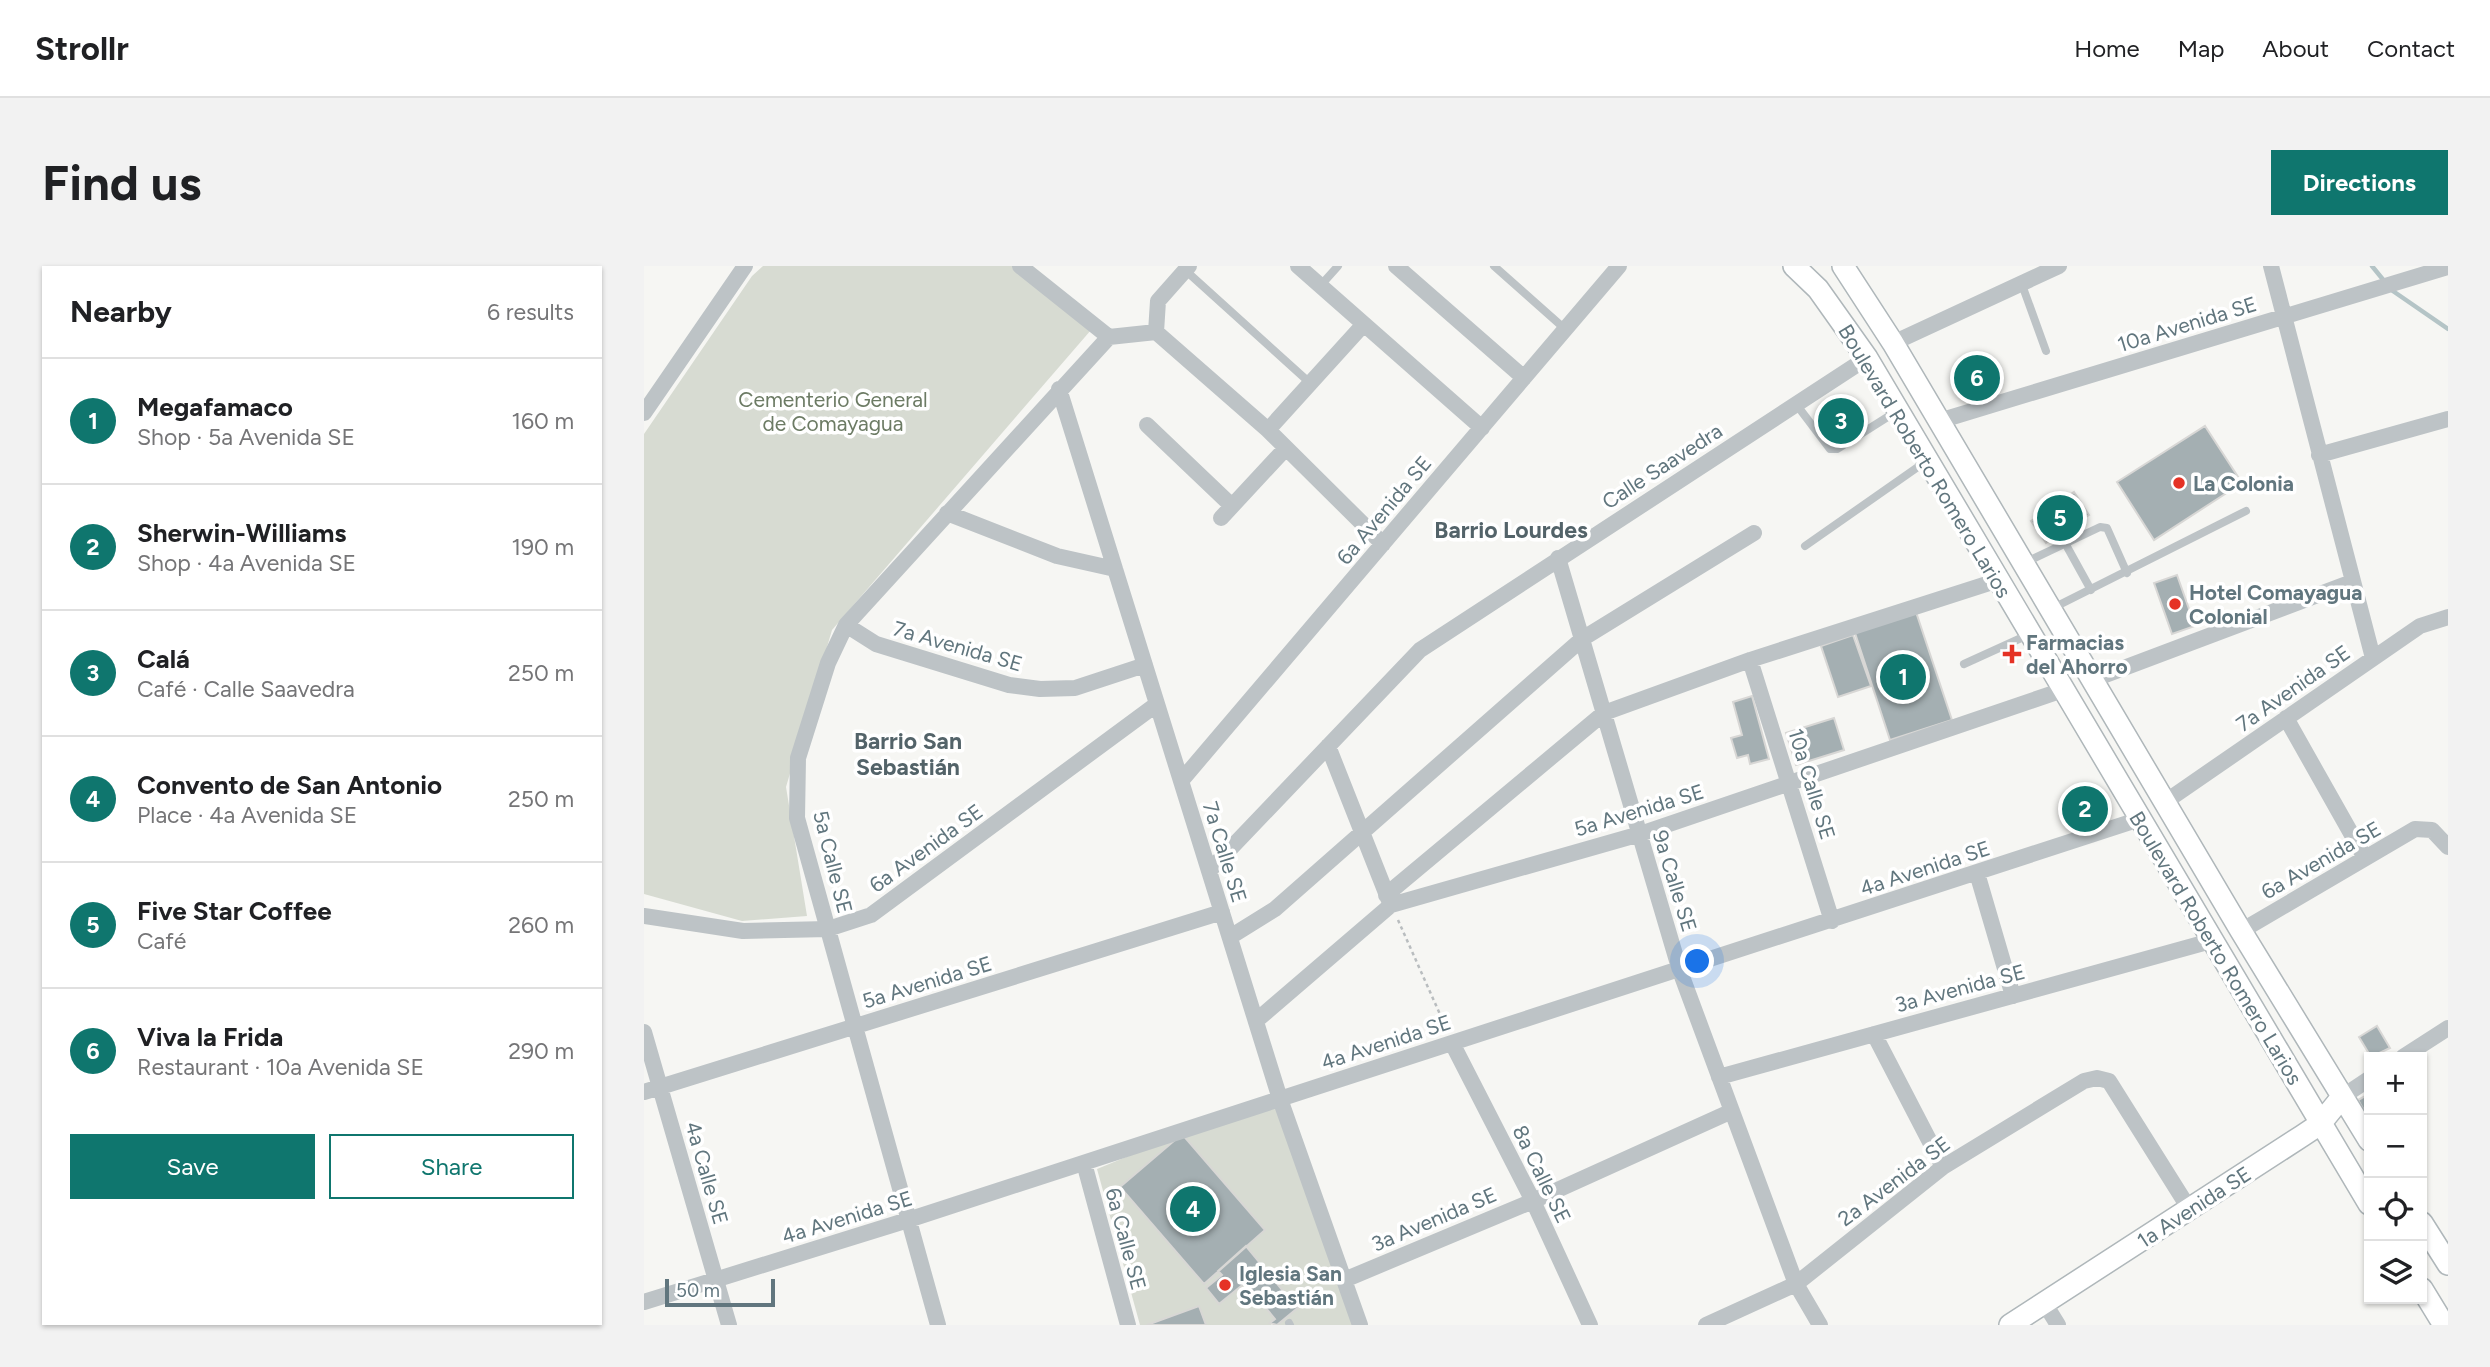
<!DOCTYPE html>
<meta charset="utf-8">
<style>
:root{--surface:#fff;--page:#f2f2f2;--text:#202124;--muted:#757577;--line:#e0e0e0;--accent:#0f766e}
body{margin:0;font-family:Figtree,sans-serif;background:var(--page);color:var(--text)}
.controls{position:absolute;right:21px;bottom:21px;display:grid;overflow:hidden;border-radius:0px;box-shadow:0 2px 5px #0004}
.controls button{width:63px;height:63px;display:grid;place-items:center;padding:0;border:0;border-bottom:2px solid var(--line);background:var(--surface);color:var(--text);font:35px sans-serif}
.scale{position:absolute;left:21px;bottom:18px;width:110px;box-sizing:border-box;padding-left:7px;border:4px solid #61767e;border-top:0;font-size:19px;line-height:24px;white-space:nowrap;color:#61767e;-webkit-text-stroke:5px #fff;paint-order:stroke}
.you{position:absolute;left:1054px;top:696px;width:24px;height:24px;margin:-18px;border:5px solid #fff;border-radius:50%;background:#1a73e8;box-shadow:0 0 0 10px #1a73e833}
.badge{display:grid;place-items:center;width:46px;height:46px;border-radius:50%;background:var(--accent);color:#fff;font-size:23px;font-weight:700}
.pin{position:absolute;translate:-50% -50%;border:4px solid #fff;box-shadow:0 2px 7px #0006}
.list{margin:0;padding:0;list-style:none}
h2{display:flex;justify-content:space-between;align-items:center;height:91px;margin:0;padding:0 28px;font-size:30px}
h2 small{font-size:23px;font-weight:400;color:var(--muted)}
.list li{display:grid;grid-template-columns:46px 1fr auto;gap:21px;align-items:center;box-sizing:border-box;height:126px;padding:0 28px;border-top:2px solid var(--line)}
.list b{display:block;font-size:26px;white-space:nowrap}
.list p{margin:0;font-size:23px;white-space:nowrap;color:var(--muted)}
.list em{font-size:23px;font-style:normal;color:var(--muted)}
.actions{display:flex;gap:14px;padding:21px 28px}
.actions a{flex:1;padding:16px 0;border:2px solid var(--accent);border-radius:0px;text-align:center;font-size:24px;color:var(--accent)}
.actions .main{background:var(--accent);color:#fff}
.icon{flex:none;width:38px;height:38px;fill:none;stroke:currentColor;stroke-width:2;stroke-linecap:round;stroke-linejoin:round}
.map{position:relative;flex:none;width:1804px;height:1059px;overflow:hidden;border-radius:0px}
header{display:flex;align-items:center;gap:42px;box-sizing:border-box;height:98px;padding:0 35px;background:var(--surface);border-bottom:2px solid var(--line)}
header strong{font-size:33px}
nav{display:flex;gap:38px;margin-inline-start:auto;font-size:24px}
.intro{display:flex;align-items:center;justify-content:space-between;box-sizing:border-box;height:168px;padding:0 42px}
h1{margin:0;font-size:49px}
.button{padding:18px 32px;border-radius:0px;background:var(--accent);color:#fff;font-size:24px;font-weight:700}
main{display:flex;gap:42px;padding:0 42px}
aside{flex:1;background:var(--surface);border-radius:0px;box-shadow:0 2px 5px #0004}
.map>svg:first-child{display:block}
.green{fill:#d7dbd2}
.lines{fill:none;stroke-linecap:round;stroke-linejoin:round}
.stream{stroke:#b4c4c6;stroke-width:4.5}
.building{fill:#a4afb2;stroke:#d8d7d5;stroke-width:2}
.secondary-casing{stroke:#afb7ba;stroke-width:24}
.path{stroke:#b9bdbf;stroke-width:2.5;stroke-dasharray:3.5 3.5;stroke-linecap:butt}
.lane{stroke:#bdc3c6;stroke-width:8}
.street{stroke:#bdc3c6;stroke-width:16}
.secondary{stroke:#fff;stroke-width:21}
.poi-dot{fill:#e53225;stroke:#fff;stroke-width:2.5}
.labels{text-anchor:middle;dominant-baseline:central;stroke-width:7;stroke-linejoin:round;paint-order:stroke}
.street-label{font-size:21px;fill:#61767e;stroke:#fff}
.park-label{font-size:21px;fill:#6c7b64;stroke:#fff}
.poi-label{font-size:21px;font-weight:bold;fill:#61767e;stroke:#fff;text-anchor:start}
.neighbourhood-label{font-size:23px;font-weight:bold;fill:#536369;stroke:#fff}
</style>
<header>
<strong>Strollr</strong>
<nav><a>Home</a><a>Map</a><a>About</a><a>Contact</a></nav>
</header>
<div class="intro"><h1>Find us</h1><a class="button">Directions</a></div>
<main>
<aside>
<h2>Nearby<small>6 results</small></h2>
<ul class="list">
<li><span class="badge">1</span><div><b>Megafamaco</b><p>Shop · 5a Avenida SE</p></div><em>160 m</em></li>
<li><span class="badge">2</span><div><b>Sherwin-Williams</b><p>Shop · 4a Avenida SE</p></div><em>190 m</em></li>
<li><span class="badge">3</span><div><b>Calá</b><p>Café · Calle Saavedra</p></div><em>250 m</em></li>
<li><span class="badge">4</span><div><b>Convento de San Antonio</b><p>Place · 4a Avenida SE</p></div><em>250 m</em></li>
<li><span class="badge">5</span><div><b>Five Star Coffee</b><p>Café</p></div><em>260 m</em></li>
<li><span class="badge">6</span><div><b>Viva la Frida</b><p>Restaurant · 10a Avenida SE</p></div><em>290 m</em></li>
</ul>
<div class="actions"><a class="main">Save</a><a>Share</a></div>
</aside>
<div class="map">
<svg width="1804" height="1059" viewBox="0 0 1804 1059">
<rect width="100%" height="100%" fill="#f6f6f3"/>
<!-- green -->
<path class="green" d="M119,0H369L447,64L188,364L142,521L163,650L98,655L0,628V168L108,10Z
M634,839L713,1059H633L656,1040L648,1036L602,980L621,964L538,868L477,921L559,1017L574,1005L578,1009L562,1022L575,1038L601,1017L631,1053L627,1059H496L453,903L538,868Z"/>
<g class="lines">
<!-- stream -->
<path class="stream" d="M1728,0L1741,16
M1746,23L1804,63"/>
</g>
<!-- building -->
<path class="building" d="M1561,160L1598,217L1510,274L1473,216Z
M1430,226L1445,249L1402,277L1387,255Z
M1533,309L1551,360L1528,368L1510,317Z
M1272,346L1308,454L1246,474L1211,367Z
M1209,369L1227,420L1194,431L1177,380Z
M1108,430L1125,493L1106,498L1104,489L1093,492L1087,472L1098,469L1089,436Z
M1190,452L1200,484L1152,499L1142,467Z
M1446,521L1452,533L1425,542L1421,531Z
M1452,533L1457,545L1429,553L1425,542Z
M1733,760L1746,782L1727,791L1715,771Z
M1725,828V853L1714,834Z
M538,868L621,964L560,1018L476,921Z
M602,980L648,1036L651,1034L656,1040L633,1059L626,1057L631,1053L601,1017L575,1038L562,1022L578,1009L574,1005Z
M555,1040L562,1059H503Z"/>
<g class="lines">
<!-- secondary casing -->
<g class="secondary-casing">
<path id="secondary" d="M1150,0L1174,23L1223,92L1725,938
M1199,0L1249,77L1597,665L1725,874
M1778,957L1804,998
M1778,1023L1800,1059
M1366,1059L1658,870L1676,858L1698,831"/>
</g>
<!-- path -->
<path class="path" d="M754,654L803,764"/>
<!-- lane -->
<path class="lane" d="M850,0L921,63
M541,4L666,117
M1377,16L1402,85
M677,19L694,0
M1152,138L1186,183H1193L1253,145
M1421,277L1447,324
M1161,280L1281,196
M1380,297L1456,261L1463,262L1483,307
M1409,342L1602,245
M1320,398L1386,368
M645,1057L646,1059"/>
<!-- street -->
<path class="street" d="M376,0L465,71L512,66L624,164L739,278
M654,0L838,162
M752,0L880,112
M1627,0L1729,392
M512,66L514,35L545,0
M1249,77L1415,0
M415,123L636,833L716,1059
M0,147L101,0
M1295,155L1804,1
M503,159L588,240
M624,164L720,58
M1675,189L1804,153
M303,247L413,290L471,303
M577,252L642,182
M914,292L1036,705L1152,1018L1176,1059
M202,359L232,378L365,419L396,423L431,422L501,399
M1106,394L1188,655
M1448,414L1708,316
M1642,452L1721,592
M684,480L746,637
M537,515L975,0
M1521,536L1776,360L1804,351
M565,605L776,384L1223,92
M1333,607L1369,730
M742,629L960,447L1106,394L1355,314
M0,650L99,665L184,663L227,649L513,438
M1597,665L1771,563L1788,564L1804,581
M586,671L631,643L938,373L1110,267
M613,754L747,639L996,568L1419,424
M0,766L85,1059
M1230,768L1299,901
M808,777L889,935L946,1059
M1759,791L1804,762
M1075,811L1567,675
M0,826L578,646
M1698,831L1725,813
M440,897L484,1059
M700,1014L889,935L1088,845
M0,1036L264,954L1496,553
M1401,1038L1414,1059
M294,1059L153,552L154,492L184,397L202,359L465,71
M1062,1059L1152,1018L1299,901L1440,815L1453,812L1465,815L1546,944"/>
<!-- secondary -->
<use href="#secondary" class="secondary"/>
</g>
<!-- markers -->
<g class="poi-dot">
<circle cx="1535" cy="217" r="7"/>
<circle cx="1531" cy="338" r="7"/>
<path d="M1364.5 377.5h7v7h7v7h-7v7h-7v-7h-7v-7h7z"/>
<circle cx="581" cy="1019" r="7"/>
</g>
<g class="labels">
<!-- street labels -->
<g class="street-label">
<text transform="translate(1543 58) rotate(-17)">10a Avenida SE</text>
<text transform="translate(1281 195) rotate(59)">Boulevard Roberto Romero Larios</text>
<text transform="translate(1018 200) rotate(-33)">Calle Saavedra</text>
<text transform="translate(740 244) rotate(-50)">6a Avenida SE</text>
<text transform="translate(314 380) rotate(16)">7a Avenida SE</text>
<text transform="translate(1649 422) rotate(-35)">7a Avenida SE</text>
<text transform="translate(1168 518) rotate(73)">10a Calle SE</text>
<text transform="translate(995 544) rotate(-17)">5a Avenida SE</text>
<text transform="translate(282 582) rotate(-36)">6a Avenida SE</text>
<text transform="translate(581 586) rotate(73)">7a Calle SE</text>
<text transform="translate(1677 594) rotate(-30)">6a Avenida SE</text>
<text transform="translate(189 596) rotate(76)">5a Calle SE</text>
<text transform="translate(1281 602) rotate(-18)">4a Avenida SE</text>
<text transform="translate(1031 615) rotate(73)">9a Calle SE</text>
<text transform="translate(1572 682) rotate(59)">Boulevard Roberto Romero Larios</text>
<text transform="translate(283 716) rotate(-17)">5a Avenida SE</text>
<text transform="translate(1316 722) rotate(-15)">3a Avenida SE</text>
<text transform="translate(742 776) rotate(-18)">4a Avenida SE</text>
<text transform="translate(63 907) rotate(74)">4a Calle SE</text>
<text transform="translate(898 908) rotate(64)">8a Calle SE</text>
<text transform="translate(1250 915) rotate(-37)">2a Avenida SE</text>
<text transform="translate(1550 941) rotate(-33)">1a Avenida SE</text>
<text transform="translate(203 951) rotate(-17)">4a Avenida SE</text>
<text transform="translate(790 953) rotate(-23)">3a Avenida SE</text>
<text transform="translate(482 973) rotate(75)">6a Calle SE</text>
</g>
<!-- park labels -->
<g class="park-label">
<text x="189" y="133">Cementerio General<tspan x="189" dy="24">de Comayagua</tspan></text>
</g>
<!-- poi labels -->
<g class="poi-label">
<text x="1549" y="217">La Colonia</text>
<text x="1545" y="326">Hotel Comayagua<tspan x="1545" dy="24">Colonial</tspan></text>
<text x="1382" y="376">Farmacias<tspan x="1382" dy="24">del Ahorro</tspan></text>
<text x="595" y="1007">Iglesia San<tspan x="595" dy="24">Sebastián</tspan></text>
</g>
<!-- neighbourhood labels -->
<g class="neighbourhood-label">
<text x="867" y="264">Barrio Lourdes</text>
<text x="264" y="475">Barrio San<tspan x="264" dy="26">Sebastián</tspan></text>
</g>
</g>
</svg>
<div class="controls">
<button>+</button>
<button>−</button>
<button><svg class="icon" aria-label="locate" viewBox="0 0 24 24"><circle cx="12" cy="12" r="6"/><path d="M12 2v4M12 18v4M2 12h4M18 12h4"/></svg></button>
<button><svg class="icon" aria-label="layers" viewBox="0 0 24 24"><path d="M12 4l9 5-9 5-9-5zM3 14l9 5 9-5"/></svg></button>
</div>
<div class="scale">50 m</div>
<div class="you"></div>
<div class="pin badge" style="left:1259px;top:411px">1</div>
<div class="pin badge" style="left:1441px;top:543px">2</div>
<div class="pin badge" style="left:1197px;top:155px">3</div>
<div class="pin badge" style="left:549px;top:943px">4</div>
<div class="pin badge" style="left:1416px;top:252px">5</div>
<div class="pin badge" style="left:1333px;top:112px">6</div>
</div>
</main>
